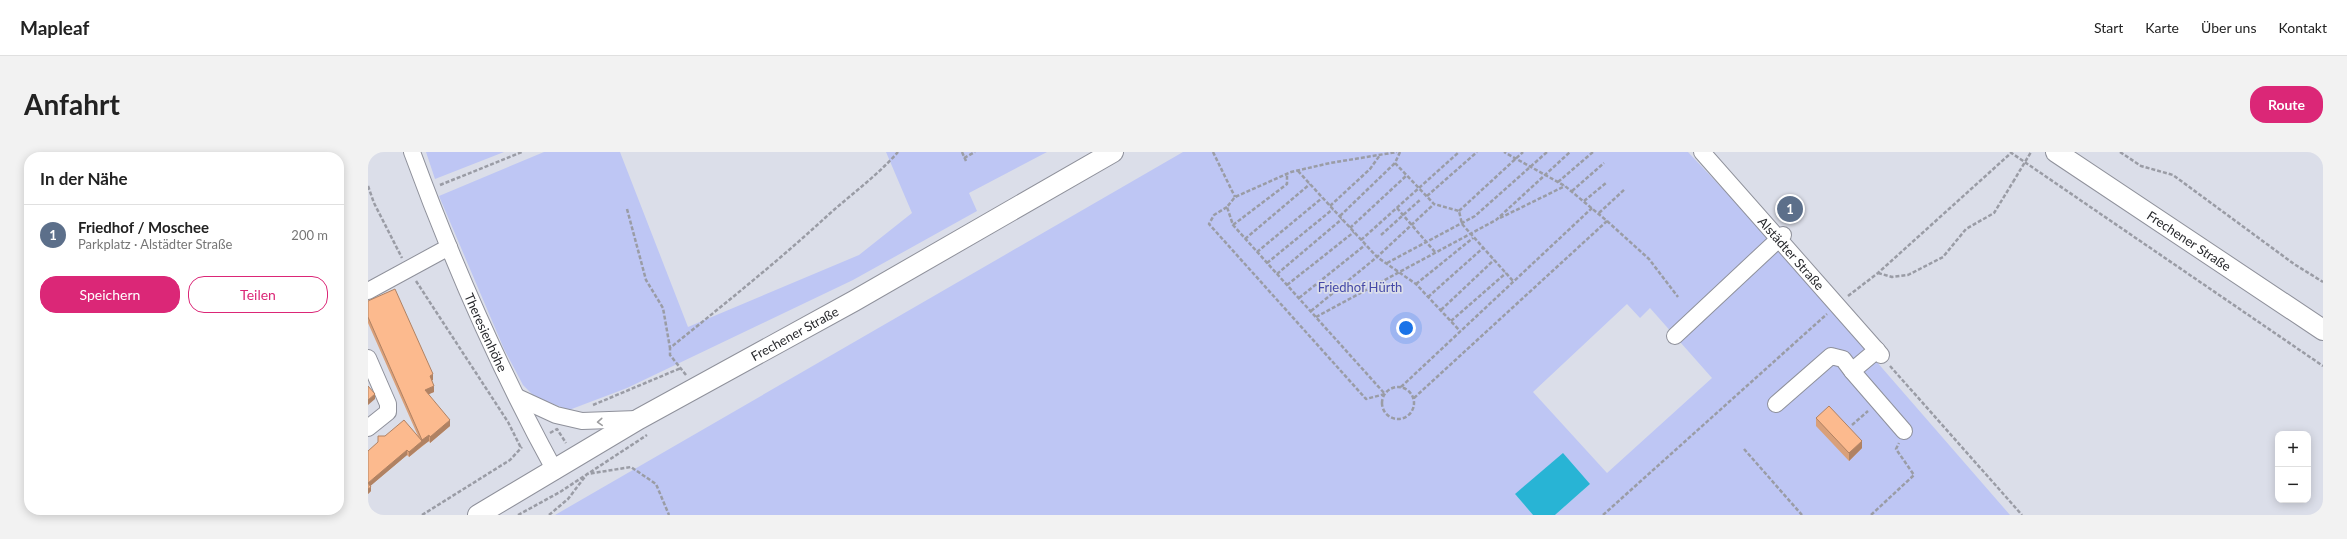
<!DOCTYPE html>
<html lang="de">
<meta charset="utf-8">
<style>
:root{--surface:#fff;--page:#f2f2f2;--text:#222;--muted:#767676;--line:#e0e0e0;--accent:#db2777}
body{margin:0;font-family:Lato,sans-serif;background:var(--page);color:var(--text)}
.controls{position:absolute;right:12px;bottom:12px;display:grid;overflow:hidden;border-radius:8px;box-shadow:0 2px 10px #0003}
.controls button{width:36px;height:36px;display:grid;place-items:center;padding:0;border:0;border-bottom:1px solid var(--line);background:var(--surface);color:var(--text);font:20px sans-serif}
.you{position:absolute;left:1038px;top:176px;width:14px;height:14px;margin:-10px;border:3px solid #fff;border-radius:50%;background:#1a73e8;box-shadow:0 0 0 6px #1a73e833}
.badge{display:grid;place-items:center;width:26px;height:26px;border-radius:50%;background:var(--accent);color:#fff;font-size:13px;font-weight:700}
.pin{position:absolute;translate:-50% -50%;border:2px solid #fff;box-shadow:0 1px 4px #0006}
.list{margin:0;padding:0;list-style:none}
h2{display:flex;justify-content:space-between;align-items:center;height:52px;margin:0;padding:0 16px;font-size:17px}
h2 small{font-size:13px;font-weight:400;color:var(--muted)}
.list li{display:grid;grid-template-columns:26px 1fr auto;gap:12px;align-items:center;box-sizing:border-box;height:60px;padding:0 16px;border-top:1px solid var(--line)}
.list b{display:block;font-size:15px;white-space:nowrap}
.list p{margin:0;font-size:13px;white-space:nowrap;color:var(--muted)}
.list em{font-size:13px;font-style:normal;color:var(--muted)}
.actions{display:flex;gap:8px;padding:12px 16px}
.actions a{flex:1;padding:9px 0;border:1px solid var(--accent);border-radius:16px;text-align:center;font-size:14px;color:var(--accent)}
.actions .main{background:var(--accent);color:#fff}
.map{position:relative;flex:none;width:1955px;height:363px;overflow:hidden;border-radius:16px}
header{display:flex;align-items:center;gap:24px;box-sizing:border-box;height:56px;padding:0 20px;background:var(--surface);border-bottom:1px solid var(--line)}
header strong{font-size:19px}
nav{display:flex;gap:22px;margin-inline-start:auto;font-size:14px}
.intro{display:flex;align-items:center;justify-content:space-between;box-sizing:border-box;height:96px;padding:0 24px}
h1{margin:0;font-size:28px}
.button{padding:10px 18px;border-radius:16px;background:var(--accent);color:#fff;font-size:14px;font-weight:700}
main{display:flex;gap:24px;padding:0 24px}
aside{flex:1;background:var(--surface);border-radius:16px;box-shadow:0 2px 10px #0003}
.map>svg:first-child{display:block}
.green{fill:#bec6f4;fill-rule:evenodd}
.water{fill:#28b4d5}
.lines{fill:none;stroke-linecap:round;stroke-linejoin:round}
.minor-casing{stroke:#8f919b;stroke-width:18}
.major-casing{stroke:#8f919b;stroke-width:22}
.path{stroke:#9a9ca5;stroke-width:2.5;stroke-dasharray:4 2;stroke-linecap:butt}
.minor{stroke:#fff;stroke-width:16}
.major{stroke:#fff;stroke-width:20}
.path-bridge{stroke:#9a9ca5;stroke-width:2.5;stroke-dasharray:4 2;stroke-linecap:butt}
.wall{fill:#d9a07a}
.shaded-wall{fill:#b08263}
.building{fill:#fcba8e;stroke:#b08263}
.oneway{stroke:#9e9ea0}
.labels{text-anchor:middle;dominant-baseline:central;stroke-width:3.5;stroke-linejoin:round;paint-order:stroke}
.street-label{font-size:13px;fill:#27282c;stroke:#dbdee9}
.park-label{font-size:13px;fill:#4549a8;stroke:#dbdee9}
</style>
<header>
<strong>Mapleaf</strong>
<nav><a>Start</a><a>Karte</a><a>Über uns</a><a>Kontakt</a></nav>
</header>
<div class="intro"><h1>Anfahrt</h1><a class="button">Route</a></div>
<main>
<aside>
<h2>In der Nähe<small></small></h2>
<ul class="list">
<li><span class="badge" style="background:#5c6f8a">1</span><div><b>Friedhof / Moschee</b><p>Parkplatz · Alstädter Straße</p></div><em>200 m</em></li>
</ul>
<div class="actions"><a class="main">Speichern</a><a>Teilen</a></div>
</aside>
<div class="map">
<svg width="1955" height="363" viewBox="0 0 1955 363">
<rect width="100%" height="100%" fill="#dbdee9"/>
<!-- green -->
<path class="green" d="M58,0H136L67,27Z
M176,0H252L320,175L491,103L544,61L518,0H679L601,41L609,59L485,128L259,236L201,258L167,245L155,233L136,197L71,44Z
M815,0H1320L1401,86L1642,363H1187L1222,332L1147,342L1165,363H187ZM1259,152L1272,166L1282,156L1344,226L1239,321L1165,240Z"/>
<!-- water -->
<path class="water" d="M1195,301L1222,332L1187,363H1165L1147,342Z"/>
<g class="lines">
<!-- minor casing -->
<g class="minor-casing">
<g id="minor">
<path id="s1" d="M44,0C84,109 131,217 187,319"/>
<path id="s2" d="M1334,0L1513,203"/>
<path d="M0,139L81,95"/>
<path d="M1307,184L1415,83"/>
<path d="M1509,198L1484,219L1536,279"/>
<path d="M0,206L20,252V260L0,276"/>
<path d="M149,245L188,263L214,269L269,267"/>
<path d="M1408,252L1463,204L1475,207L1484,219"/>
</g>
</g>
<!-- major casing -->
<g class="major-casing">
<g id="major">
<path id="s3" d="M1688,0L1955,178"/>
<path id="s4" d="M110,363L271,267L486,149L745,0"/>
</g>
</g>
<!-- path -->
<path class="path" d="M594,0L598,9
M845,0L867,45
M1032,0L1027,11L1066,52L1091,59L1094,72L1145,129
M1642,0L1955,214
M1752,0L1773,14L1805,23L1926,112L1955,130
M596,6L607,0
M930,19L1009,105L1048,132L1092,179
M1190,30L1225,0
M72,33L154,0
M0,34L6,51L34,106
M1204,39L1236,11
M1059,44L1109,0
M1216,49L1238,31
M962,54L1002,17L1012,3
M859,55L846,63L841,72L998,247L1017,242L865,73L859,55L867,45L923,20L962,11L1029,0
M1029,56L1067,100
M259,57L278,128L295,156L302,196
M1091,59L1155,0
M1231,61L1257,37
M972,64L1027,11
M1132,66L1197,34
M1239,69L1281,107L1310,145
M865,73L919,32V23
M982,76L1039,23
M1013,83L1053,47
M877,87L942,32
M993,88L1091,0
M889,100L954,46
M899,111L965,57
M1019,111L1107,64L1179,0
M1510,121L1524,125L1540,123L1575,105L1598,77L1626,61L1645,30
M909,122L974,67
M48,129L140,270L153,296
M1048,132L1105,86
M919,133L986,80
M1480,144L1510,121L1643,1
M1060,145L1115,96
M931,146L997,93
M1073,158L1126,108
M943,159L1009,105L1066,52
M948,165L1128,68L1202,0
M1083,169L1138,121
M1522,214L1654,363
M318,223L302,203V196C355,153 408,111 458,65C482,43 508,25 530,0
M1014 251a16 16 0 1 1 32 0a16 16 0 1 1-32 0Z
M1033,235L1224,56
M1046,246L1239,69L1197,34L1136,0
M225,253L313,216
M1484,273L1500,259
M182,281L189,277L198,291
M1376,297L1434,363
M54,363L142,308L154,295
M150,363L192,340L279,283
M181,363L200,347L219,322L263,315L288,332L301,363
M1235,363L1459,162
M1503,363L1546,323L1528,297L1531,291"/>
<!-- minor -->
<use href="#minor" class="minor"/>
<!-- major -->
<use href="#major" class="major"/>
<!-- path-bridge -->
<path class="path-bridge" d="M1645,30L1663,0"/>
</g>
<!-- wall -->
<path class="wall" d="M0,149L65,228H64L66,240L60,242L82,274L62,291L61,289L41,305L39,303L2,334L3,339L0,342L17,284H50L0,171Z
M1448,266L1494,296L1481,309L1448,274Z"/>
<!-- shaded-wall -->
<path class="shaded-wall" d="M65,222V228L62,229V224Z
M66,234V240L57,244V238Z
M7,242V247L0,253V248Z
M82,268V274L62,291V285Z
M61,283V289L54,294V288Z
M54,289V294L41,305V300Z
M1494,289V296L1481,309V301Z
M39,298V303L0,336V331Z
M3,335V339L0,342V337Z"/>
<!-- building -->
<path class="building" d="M27,137L65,222L62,224L66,234L57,238L82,268L62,285L61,283L54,288L0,165V149Z
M0,234L7,242L0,248Z
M1461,254L1494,289L1481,301L1448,266Z
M36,268L54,289L41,300L39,298L0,331V299L10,290V284H17Z
M0,331L3,335L0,337Z"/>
<!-- one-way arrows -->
<defs><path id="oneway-chevron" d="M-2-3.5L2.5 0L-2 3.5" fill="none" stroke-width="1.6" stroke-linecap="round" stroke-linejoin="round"/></defs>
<use class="oneway" href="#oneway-chevron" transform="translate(232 270) rotate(176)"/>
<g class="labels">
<!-- street labels -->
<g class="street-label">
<text stroke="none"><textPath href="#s3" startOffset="160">Frechener Straße</textPath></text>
<text stroke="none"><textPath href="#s2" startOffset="135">Alstädter Straße</textPath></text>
<text stroke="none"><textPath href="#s1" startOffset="195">Theresienhöhe</textPath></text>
<text stroke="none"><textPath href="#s4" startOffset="365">Frechener Straße</textPath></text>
</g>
<!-- park labels -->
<g class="park-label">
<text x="992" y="135">Friedhof Hürth</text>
</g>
</g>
</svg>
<div class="controls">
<button>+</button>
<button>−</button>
</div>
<div class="you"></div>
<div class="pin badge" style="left:1422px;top:57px;background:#5c6f8a">1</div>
</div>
</main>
